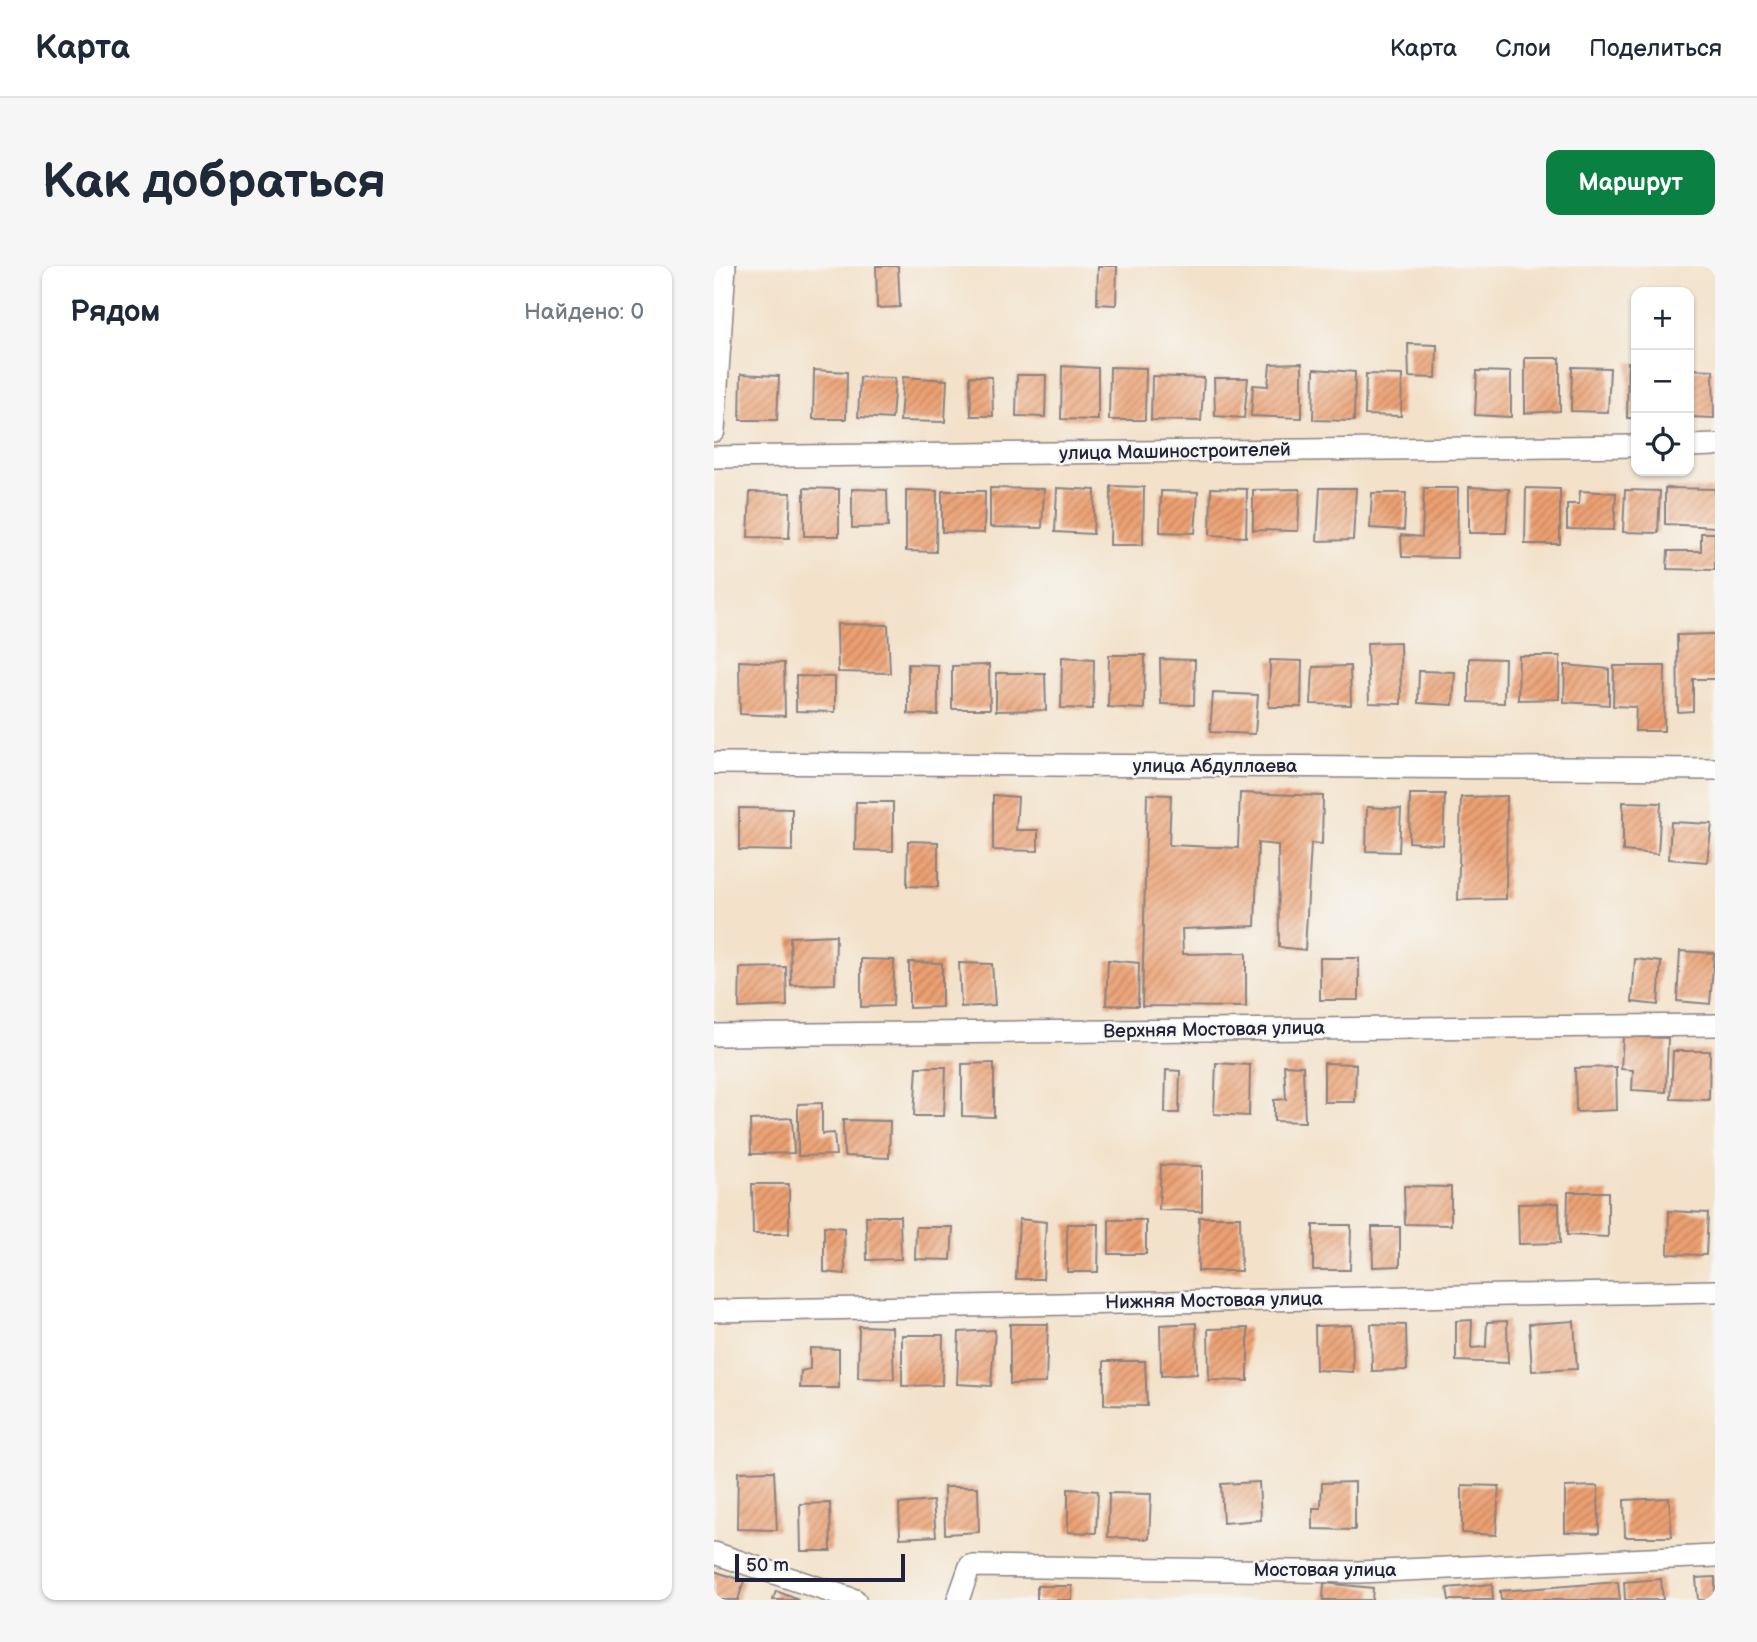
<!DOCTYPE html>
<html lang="ru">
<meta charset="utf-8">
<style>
:root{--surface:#fff;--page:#f6f6f7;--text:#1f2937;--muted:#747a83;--line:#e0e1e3;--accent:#0b8043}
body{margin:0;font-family:"Balsamiq Sans",sans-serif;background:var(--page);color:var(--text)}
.controls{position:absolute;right:21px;top:21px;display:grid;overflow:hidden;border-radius:14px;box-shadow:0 2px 5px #0004}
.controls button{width:63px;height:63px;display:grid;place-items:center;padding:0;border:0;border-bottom:2px solid var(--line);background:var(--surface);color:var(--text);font:35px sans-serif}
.scale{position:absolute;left:21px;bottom:18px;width:170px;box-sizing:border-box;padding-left:7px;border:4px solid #22223b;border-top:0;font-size:19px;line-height:24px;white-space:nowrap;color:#22223b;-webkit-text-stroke:5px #f6f6f2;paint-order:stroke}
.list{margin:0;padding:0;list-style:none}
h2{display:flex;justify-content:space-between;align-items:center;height:91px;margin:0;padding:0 28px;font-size:30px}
h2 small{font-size:23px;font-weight:400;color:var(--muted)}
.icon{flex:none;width:38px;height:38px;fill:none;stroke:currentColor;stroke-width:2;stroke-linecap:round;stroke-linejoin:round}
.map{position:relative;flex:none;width:1001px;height:1334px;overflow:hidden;border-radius:14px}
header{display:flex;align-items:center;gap:42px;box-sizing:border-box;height:98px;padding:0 35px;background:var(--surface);border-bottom:2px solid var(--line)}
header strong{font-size:33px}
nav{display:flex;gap:38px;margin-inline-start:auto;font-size:24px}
.intro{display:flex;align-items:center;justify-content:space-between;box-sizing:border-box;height:168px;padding:0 42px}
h1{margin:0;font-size:49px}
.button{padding:18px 32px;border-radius:14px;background:var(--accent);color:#fff;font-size:24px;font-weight:700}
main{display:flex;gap:42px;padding:0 42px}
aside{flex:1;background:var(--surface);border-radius:14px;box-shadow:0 2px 5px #0004}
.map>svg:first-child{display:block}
.building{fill:url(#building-hatch)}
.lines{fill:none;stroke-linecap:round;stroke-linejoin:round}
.street-casing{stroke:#8a8282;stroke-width:24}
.street{stroke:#fff;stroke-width:21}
.labels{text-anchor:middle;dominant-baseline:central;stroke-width:5;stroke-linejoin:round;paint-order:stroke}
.street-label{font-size:19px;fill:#22223b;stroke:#f6f6f2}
</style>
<header>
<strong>Карта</strong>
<nav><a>Карта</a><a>Слои</a><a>Поделиться</a></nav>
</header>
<div class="intro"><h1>Как добраться</h1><a class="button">Маршрут</a></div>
<main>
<aside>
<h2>Рядом<small>Найдено: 0</small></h2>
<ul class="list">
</ul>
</aside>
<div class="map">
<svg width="1001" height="1334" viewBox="0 0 1001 1334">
<defs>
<pattern id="building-hatch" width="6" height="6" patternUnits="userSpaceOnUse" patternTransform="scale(1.75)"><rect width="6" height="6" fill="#eca072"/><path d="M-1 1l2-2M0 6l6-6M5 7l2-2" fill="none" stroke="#bf825f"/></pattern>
</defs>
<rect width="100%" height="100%" fill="#f6f6f2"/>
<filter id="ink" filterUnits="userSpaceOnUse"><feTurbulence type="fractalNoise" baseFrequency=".0143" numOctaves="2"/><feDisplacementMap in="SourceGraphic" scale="14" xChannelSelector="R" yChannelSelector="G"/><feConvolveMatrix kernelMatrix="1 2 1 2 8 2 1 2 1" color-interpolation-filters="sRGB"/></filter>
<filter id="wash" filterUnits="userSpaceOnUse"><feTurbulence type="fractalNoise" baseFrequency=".00686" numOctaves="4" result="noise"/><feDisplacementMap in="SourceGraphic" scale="28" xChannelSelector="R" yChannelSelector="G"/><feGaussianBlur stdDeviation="1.57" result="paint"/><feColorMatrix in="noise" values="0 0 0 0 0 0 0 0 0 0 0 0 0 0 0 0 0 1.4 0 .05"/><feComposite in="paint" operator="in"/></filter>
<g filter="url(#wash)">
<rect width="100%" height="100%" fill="#f3e1c9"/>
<g id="blocks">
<!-- building -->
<path class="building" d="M162,0H184L186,41L163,42Z
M384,0H403L402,39L383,38Z
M694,78L723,79L722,112L695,111Z
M811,92H846V145L811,147Z
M914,96H922V152H913Z
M588,97V152L537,150L539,119L554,120L556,98Z
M348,100L384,102V154L347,153Z
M396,101L432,102L431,154H395Z
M858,101L896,102L894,146L857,145Z
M600,103L641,106L640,155L599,154Z
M975,103L999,104L1000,152L975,151Z
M100,104L133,106L132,153H99Z
M763,105L797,106V151L761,149Z
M27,108L65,110L63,154H26Z
M652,108L688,109L687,150L651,149Z
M303,109H332L331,151L302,150Z
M256,110L278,111L279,150H257Z
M438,110L490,112L487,155L437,154Z
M146,111L181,112L178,153L144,151Z
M189,111L233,114L231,156L186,155Z
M500,112H534L530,152L501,150Z
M397,220L430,221L429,279H396Z
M755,221L795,223L792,267H755Z
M90,222L125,223V270H90Z
M276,222L330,223L328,262L276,261Z
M343,222L381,224L379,268L341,266Z
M497,222L533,223L532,271L496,269Z
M606,222H642L639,274L603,275Z
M710,222H744L743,292L688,291L687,269L708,271Z
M812,222L846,223V278H811Z
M951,222L1001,223V261L951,258Z
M138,223L173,224L174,261L138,262Z
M586,223L584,265L539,264V224Z
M192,224L223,225L222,286L192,285Z
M911,224L946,225L944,267L909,266Z
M228,225H271L270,267L228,266Z
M447,225L484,226L481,267L446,266Z
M866,225L902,227L900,264L853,263V238H865Z
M36,226L77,227L75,272L34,271Z
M658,227H692L690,264L656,262Z
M987,267H1001V304L953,303L954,285H987Z
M123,358L174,359L176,407L124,406Z
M1001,368V413H979V445L964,446L963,369Z
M686,376L687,438L655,437L653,377Z
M395,389H431L430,443L394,441Z
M805,390H846L845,433L804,434Z
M348,391L380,393L379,443L347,442Z
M755,392L791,393L790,437L755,436Z
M446,393L481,394L480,439L447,438Z
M556,394L588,395L587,441H555Z
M25,395L70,397L71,450L26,448Z
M194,398L224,399V449L194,448Z
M275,399L276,443H238V400Z
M851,399L895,403V439L850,436Z
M636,400L637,439L597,438L599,401Z
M900,400H951L950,465H921L922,441L899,440Z
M705,405L741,406L739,439L704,437Z
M282,407H331L332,444L282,445Z
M82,410L121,411V446L82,445Z
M499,427L544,429L541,468L496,466Z
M526,527L609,530L608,578L597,577L591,684L565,681L564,579L544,577L541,660L468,663L469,688L532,687V741L428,740L433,528L457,529L455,579L524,582Z
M696,528H731L729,579L695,576Z
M279,529L304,531L302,564H324V585L279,584Z
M793,530L792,633L744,634L747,531Z
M142,536H179V585L141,584Z
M909,536L947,537L944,588L909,585Z
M653,541L687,543L685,586L652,585Z
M25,542L78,543V585L25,584Z
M957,556L998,558L993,596L955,593Z
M194,575L224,576V621L193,620Z
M122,669L121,718L77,719L76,671Z
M966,685L1000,687L996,738L963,735Z
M606,692H645V734H606Z
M147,693L180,694L179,740L147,741Z
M921,693L947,696L944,739L918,736Z
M394,694L425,697L424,740L392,739Z
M195,696L228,697V741L195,742Z
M245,697L278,698L281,739L247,741Z
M72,701L73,740L25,742L26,702Z
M909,770L954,772L952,826L918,824L919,804L907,803Z
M959,785H996L995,834L957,833Z
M280,797V851L248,850V798Z
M502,797L536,799L535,850L500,848Z
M610,797L642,798L641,836H610Z
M570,799L589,800L591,856L560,855V834L572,833Z
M203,801H232L230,850H200Z
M902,801L903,844L862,846L861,802Z
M452,804L466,805L465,847H451Z
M108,837V868L120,867L122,889L84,890V838Z
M78,852L80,887L37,888L36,854Z
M129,854L176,855L175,892L130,890Z
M447,899L488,900V945L445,944Z
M38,918H75V968H39Z
M690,920L737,921V959L691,958Z
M854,926H894V971L853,969Z
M845,937L846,977L805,978L804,938Z
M955,945L994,947L992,989L954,988Z
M152,950H186L187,993L153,994Z
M485,951H526L527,1005H484Z
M305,953L332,956L329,1013H302Z
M395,954H432V988H395Z
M353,958H385L384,1006H353Z
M599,959H637L636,1004H599Z
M110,960L130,962L131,1008L110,1006Z
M202,961H239L237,994L201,993Z
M658,961H686V1000L659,1001Z
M758,1054L757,1082L772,1081L773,1056L793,1055L794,1097L742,1095V1055Z
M860,1055L863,1103L818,1105L815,1058Z
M482,1057L483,1108L447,1110L446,1059Z
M296,1058H334L332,1117L296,1118Z
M657,1058L692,1059L693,1104L658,1105Z
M638,1059L639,1106L602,1104L601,1060Z
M145,1060L178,1061L180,1113L144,1112Z
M534,1062V1115L495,1114L494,1063Z
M281,1064L277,1120L243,1118L245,1066Z
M188,1069H229L228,1119L188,1120Z
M96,1082L125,1083V1122H86L87,1105L96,1103Z
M390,1095H431L433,1140L390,1139Z
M60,1205L63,1264L23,1263L24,1206Z
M545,1216L547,1254L509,1257L507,1218Z
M641,1216V1264L599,1263V1242H607L608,1217Z
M748,1219L785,1220L782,1269L748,1267Z
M884,1220L885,1267L851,1266V1221Z
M230,1221H264L265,1266L231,1268Z
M354,1223L384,1225L382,1267L354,1266Z
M395,1227L437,1228L435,1273L394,1271Z
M955,1232L958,1271H911L910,1234Z
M219,1235L222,1270L186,1272L185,1238Z
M116,1237L117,1285H87L86,1238Z
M0,1305L30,1315L24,1334H0Z
M1001,1311V1334H984L982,1312Z
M947,1313L949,1334H911L910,1316Z
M904,1316L906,1334H787L786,1325Z
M610,1317L659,1322L658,1334H609Z
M778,1318L779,1334H735L733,1322Z
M323,1320H358V1334H323Z
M62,1325L85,1334H59Z"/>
</g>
</g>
<g filter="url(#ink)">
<use href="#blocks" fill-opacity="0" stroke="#8a8282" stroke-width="2"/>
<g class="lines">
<!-- street casing -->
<g class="street-casing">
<path id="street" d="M0,165L11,0
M975,180L1001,179
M0,191L922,180
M0,497L1001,503
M0,769L1001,759
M0,1045L1001,1025
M0,1287L141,1334
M244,1334L256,1300L645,1306L1001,1290"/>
</g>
<!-- street -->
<use href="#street" class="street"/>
</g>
</g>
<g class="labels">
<!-- street labels -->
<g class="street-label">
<text transform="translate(461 186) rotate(-1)">улица Машиностроителей</text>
<text x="501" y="500">улица Абдуллаева</text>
<text transform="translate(500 764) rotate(-1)">Верхняя Мостовая улица</text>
<text transform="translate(500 1035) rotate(-1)">Нижняя Мостовая улица</text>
<text x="611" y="1304">Мостовая улица</text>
</g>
</g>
</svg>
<div class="controls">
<button>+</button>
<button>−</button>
<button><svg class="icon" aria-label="locate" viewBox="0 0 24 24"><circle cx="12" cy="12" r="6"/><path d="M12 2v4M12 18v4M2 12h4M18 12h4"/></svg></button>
</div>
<div class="scale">50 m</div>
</div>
</main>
